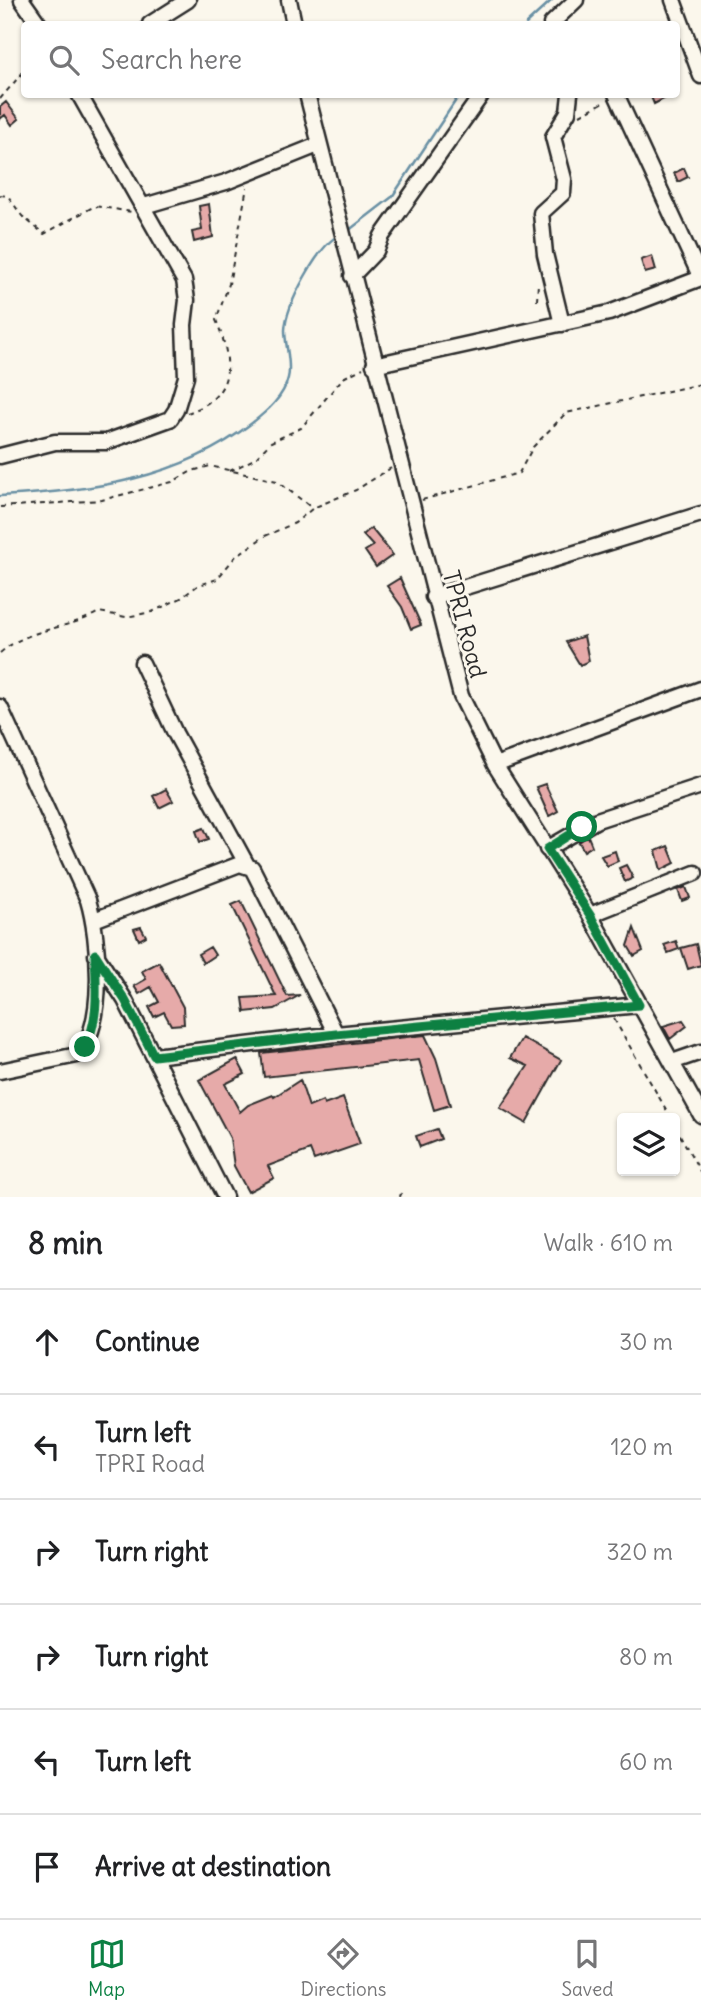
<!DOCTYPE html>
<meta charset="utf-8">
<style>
:root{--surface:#fff;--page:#f6f6f6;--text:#202124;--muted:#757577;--line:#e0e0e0;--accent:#0b8043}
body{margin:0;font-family:Delius,sans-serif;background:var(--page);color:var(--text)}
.controls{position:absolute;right:21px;bottom:21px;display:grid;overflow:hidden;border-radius:7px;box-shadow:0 2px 5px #0004}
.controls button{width:63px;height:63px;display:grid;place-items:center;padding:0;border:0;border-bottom:2px solid var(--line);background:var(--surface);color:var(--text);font:35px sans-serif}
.stop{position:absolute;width:21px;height:21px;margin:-16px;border:5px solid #0b8043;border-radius:50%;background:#fff}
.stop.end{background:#0b8043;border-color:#fff;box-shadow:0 2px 7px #0008}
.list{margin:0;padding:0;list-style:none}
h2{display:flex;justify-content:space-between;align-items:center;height:91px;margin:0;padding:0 28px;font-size:30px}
h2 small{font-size:23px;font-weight:400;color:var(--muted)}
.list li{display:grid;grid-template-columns:46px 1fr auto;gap:21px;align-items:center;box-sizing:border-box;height:105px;padding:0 28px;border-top:2px solid var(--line)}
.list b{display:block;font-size:26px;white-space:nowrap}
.list p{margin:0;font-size:23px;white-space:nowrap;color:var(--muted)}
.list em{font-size:23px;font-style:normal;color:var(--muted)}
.icon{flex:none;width:38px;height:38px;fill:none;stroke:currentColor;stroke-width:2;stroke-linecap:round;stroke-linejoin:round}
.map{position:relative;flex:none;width:701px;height:1197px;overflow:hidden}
.search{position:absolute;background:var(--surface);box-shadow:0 2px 5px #0004;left:21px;right:21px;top:21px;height:77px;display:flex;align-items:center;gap:18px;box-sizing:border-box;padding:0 24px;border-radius:7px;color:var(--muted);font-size:26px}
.sheet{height:721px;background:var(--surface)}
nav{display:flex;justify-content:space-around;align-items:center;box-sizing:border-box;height:98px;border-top:2px solid var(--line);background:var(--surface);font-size:19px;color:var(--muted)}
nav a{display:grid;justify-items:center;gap:4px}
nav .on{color:var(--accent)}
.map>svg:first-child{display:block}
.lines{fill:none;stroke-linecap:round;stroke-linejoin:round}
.stream{stroke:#6990a4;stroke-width:2.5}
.building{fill:#e6aaa9;stroke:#2b2b2b;stroke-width:2}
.minor-casing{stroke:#2b2b2b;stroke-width:19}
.path{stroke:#2b2b2b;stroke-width:2;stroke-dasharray:5 5;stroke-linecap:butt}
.minor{stroke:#fbf7ec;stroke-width:14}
.route{stroke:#0b8043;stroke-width:9}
.labels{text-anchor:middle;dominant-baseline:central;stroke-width:6;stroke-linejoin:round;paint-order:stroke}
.street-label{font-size:23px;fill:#2b2b2b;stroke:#fbf7ec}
</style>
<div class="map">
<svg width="701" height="1197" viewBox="0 0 701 1197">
<rect width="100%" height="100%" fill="#fbf7ec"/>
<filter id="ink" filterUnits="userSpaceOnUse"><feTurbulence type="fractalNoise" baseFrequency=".0143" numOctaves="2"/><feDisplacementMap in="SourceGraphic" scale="14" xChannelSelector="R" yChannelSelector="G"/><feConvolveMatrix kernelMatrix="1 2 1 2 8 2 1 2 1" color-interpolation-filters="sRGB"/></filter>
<g filter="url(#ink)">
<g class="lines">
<!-- stream -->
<path class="stream" d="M526,24L552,0
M348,231L392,197L460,94
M0,496C90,491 179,480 252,423C266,412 284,397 288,378C292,364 285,345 285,330C286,305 318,246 339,235"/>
</g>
<!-- building -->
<path class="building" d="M656,94H673L654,104L651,97Z
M6,102L19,119L12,125L5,115L0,119V107Z
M684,168L688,177L678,182L674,173Z
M209,204L213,237L194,242L192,232L202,230L199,206Z
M652,256L656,270L645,273L641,260Z
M371,528L393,555L376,567L365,551L373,546L363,535Z
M400,578L421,625L411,629L402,607L387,586Z
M584,636L589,661L580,665L566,642Z
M545,784L558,811L549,816L536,787Z
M166,789L173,801L159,808L153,796Z
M204,828L209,839L200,842L196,831Z
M588,836L592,846L584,851L579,842Z
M668,846L675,863L661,870L656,851Z
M615,851L618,861L607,866L601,856Z
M626,865L633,878L625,882L619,868Z
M686,887L690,898L682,901L678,890Z
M241,901L287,996L300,995L275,1009L245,1012L243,998L276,996L232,905Z
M141,927L146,936L139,940L134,929Z
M634,928L643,951L634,956L628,946Z
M676,941L679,949L668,953L664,945Z
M696,944L701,965L688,969L681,948Z
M210,947L215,955L203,963L198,954Z
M159,962L183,1007L184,1024L171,1025L164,1012L154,1017L149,1007L159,1002L151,987L139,994L134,986L146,979L142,971Z
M683,1020L687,1026L670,1039L663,1026Z
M425,1035L436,1058L450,1105L434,1110L419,1060L264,1077L261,1053Z
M522,1038L561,1060L526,1123L500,1108L528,1066L510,1058Z
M237,1059L245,1074L225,1084L240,1112L248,1105L273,1095L274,1097L300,1080L309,1107L323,1101L324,1105L343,1098L360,1144L314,1160L310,1150L268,1166L274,1178L248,1192L234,1166L230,1138L199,1080Z
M437,1129L441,1139L420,1147L416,1136Z"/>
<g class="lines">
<!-- minor casing -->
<g class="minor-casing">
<path id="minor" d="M22,0L39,24
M289,0L294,24
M673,0L701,76
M150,24L188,0
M551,24L576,0
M307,94L461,696L495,765L590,915L701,1115
M616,94L701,278
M144,206L226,182L318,145
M352,276L376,251L382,236L482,94
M562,324L545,254L541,213L563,193L564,179L553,137L568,112L570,94
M374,365L609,313L701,278
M0,456L55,442H106L170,419L176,410L186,377L184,325L187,300L184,280L79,94
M433,597L701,514
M142,663L175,733L247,865
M0,707L88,900C99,937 107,1026 77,1055L0,1071
M495,765L701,689
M547,849L597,820L701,786
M590,915L695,873
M94,920L240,864L252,868L336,1034
M96,955L125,1000L225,1197
M154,1056L336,1034L639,1005
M672,1062L701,1052"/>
</g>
<!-- path -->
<path class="path" d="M0,99L24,71
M580,115L606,101
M0,195L8,196L22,216L44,234L95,206L132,212
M537,301L538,283
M187,413C236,396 233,361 216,320L229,284L247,187
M230,471L256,458L271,442L301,428L343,378L363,368
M422,500L519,473L533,447L566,413L701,384
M0,507L102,500L172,482L192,471L210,466L277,481L312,508
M0,653C29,627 68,630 99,612L126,617L152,612L181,598L197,586L217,579L236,556L265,536L295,523L313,508L356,490L391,468
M614,1019L671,1118
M675,1126L701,1173
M400,1197L401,1193"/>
<!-- minor -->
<use href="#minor" class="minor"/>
</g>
</g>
<g class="lines" filter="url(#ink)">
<!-- route -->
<path class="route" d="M85,1047C100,1018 96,986 95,954L125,1000L154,1056L336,1034L639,1005L590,915L547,849L582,827"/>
</g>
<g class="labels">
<!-- street labels -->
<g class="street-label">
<text transform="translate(465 624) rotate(75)">TPRI Road</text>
</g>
</g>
</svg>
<div class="controls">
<button><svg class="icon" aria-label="layers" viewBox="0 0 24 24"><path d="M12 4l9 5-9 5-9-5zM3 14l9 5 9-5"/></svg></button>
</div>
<div class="stop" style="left:582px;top:827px"></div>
<div class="stop end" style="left:85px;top:1047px"></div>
<div class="search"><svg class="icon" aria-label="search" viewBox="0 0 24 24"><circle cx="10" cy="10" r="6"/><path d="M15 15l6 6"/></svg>Search here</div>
</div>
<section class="sheet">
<h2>8 min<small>Walk · 610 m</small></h2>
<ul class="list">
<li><svg class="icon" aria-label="ahead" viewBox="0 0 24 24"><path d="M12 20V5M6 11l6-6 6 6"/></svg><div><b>Continue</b></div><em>30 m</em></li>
<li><svg class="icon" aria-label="left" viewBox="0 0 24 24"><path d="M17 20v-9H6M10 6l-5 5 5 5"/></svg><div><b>Turn left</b><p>TPRI Road</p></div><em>120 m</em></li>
<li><svg class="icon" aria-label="right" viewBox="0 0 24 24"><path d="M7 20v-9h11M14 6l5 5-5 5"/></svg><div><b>Turn right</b></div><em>320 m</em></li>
<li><svg class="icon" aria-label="right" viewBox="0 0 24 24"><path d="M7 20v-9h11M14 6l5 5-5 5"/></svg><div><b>Turn right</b></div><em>80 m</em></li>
<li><svg class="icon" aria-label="left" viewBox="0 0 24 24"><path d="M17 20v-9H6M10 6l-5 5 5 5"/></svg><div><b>Turn left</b></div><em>60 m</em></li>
<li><svg class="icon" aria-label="arrive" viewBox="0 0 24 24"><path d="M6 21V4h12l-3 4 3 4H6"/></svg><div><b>Arrive at destination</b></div></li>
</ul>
</section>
<nav>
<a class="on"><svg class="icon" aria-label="map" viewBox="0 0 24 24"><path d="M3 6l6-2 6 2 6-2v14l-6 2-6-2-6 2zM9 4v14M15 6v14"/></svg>Map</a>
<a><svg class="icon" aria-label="directions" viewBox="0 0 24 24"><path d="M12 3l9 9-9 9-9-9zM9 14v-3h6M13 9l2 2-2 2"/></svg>Directions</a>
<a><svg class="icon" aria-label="saved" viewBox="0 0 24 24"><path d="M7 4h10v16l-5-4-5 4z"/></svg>Saved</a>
</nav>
